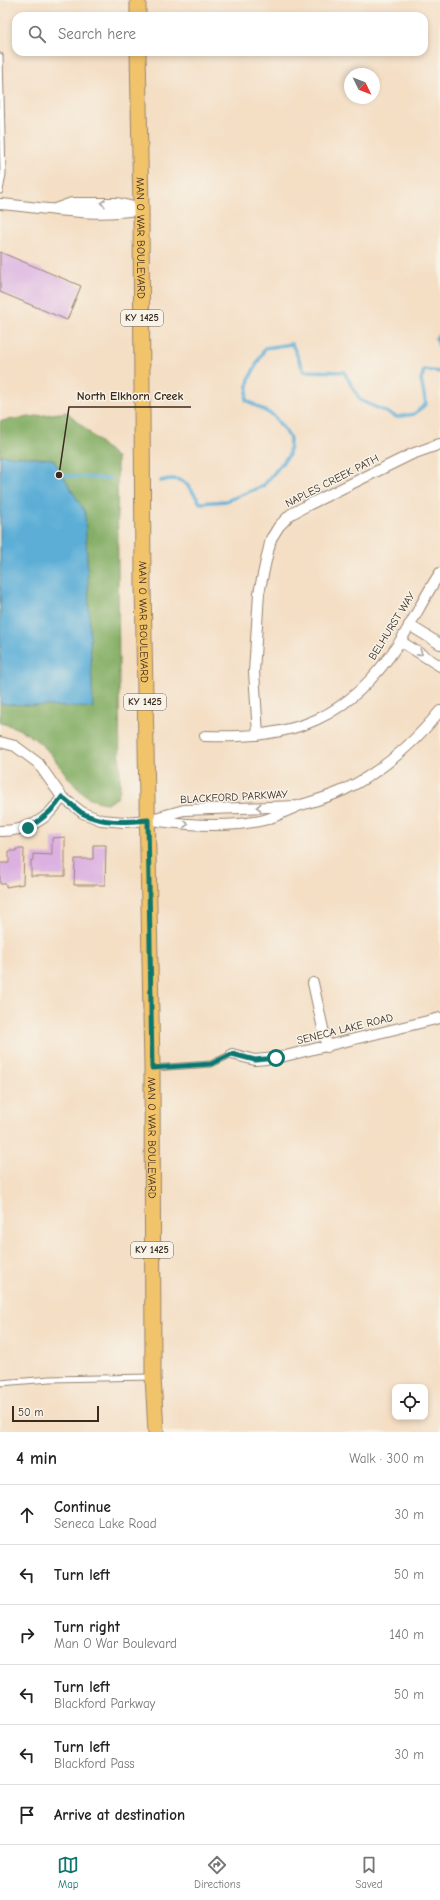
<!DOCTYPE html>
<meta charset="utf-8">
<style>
:root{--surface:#fff;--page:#f2f2f2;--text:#222;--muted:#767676;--line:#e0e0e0;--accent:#0f766e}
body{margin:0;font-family:"Comic Neue",sans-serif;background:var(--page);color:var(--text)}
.controls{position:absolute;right:12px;bottom:12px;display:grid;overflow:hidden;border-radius:8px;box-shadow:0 2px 6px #0003}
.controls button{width:36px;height:36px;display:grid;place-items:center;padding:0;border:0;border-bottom:1px solid var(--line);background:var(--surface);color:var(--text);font:20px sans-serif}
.compass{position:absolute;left:344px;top:68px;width:36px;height:36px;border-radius:50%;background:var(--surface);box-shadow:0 2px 6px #0003;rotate:133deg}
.scale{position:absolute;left:12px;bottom:10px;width:87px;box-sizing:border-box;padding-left:4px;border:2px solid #3b2a1e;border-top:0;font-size:11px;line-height:14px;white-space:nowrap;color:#3b2a1e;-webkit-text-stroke:3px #f7f3e8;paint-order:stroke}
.stop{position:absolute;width:12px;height:12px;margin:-9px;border:3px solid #0f766e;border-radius:50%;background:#fff}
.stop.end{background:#0f766e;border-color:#fff;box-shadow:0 1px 4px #0008}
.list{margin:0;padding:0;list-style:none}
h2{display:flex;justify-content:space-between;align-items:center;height:52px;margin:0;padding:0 16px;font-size:17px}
h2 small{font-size:13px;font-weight:400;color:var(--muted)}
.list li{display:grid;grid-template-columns:26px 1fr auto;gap:12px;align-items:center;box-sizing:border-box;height:60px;padding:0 16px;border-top:1px solid var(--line)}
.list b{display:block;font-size:15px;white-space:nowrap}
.list p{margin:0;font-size:13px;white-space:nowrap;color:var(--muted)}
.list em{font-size:13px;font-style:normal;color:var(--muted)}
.icon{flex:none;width:22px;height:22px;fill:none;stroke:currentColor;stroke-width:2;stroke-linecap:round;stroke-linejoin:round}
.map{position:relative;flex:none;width:440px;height:1432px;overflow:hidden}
.search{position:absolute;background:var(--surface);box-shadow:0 2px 6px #0003;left:12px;right:12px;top:12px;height:44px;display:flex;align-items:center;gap:10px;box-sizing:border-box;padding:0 14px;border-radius:12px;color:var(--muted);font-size:15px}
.sheet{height:412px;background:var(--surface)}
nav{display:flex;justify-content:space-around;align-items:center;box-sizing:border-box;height:56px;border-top:1px solid var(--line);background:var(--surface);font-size:11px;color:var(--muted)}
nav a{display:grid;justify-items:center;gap:2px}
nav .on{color:var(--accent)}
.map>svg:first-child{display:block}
.forest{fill:#85af66;stroke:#606c42}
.water{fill:#5caed7;stroke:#4c6c7a}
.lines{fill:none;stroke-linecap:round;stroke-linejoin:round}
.stream{stroke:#5caed7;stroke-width:3.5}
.building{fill:#dcb1e2}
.service-casing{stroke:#988471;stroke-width:7}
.minor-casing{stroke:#988471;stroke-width:12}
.primary-casing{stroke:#988471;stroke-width:17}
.service{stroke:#fff;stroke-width:5}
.minor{stroke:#fff;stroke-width:10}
.primary{stroke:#f1c36a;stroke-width:15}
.oneway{stroke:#a79f9a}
.route{stroke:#0f766e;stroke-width:5}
.labels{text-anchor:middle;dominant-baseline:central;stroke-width:3;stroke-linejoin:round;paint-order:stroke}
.shield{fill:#f7f3e8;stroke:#73665b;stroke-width:1}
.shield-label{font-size:10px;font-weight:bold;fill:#3b2a1e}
.street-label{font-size:11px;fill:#3b2a1e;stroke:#f7f3e8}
.leader{fill:none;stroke:#3b2a1e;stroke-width:1.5}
.callout-dot{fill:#3b2a1e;stroke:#f7f3e8;stroke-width:1.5}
.callout-label{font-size:12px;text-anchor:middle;font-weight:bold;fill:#3b2a1e;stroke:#f7f3e8;stroke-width:3;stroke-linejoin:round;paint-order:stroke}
</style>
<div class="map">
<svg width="440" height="1432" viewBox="0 0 440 1432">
<rect width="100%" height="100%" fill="#f7f3e8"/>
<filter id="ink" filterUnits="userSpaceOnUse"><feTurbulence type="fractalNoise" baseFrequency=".025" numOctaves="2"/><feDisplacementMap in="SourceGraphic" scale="8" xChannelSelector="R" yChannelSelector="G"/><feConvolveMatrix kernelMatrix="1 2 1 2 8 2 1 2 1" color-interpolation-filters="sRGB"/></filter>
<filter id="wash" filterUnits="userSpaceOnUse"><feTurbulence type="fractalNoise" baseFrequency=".012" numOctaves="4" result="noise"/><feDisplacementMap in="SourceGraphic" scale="16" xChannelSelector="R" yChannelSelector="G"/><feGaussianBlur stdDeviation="0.9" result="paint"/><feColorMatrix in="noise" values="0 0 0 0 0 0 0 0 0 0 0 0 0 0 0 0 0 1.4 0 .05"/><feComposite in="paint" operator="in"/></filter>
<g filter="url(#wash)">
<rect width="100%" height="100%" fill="#f4dec4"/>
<!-- forest -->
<path class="forest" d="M67,412L117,458L120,789L117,798L108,803C76,802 63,764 43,746C31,735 16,726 0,723V421Z"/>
<!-- water -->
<path class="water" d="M0,455L53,459L85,512L93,708L0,704Z"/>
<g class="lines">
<!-- stream -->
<path class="stream" d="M440,334L436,338L440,347
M59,475L110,479
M161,481C184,474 189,486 200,503L226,501L263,486L289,455L290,438L274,416L246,400L249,379L265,348L292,344L304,371L344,372L360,400L397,417L414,414L426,404L421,380L424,370L440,372"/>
</g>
<g id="blocks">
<!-- building -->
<path class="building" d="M0,252L81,286L67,320L0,292Z
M65,837V876H31V860H33V854L52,855V838Z
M93,845H106L105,885H74L75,859H93Z
M16,849H24L23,884L6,887V884H0V863H9V851H16Z"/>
</g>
</g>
<g filter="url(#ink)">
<use href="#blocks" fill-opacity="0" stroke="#988471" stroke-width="1"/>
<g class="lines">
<!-- service casing -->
<g class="service-casing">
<path id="service" d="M0,56L3,174L0,191
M153,1068L211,1064L232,1054
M0,1383L50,1379L152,1377"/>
</g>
<!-- minor casing -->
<g class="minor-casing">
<path id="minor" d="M0,204C47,208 95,218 141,209
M55,209L72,203H117L138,208
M409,625L440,644
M400,641L440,666
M258,735L254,672L259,593L267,556L271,539L279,526L291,514L308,505L412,454L440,444
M205,736C295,739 348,720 399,643C414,620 425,595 440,573
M0,742L15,746L38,763L62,797L83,813L101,820L124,822L148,820L184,810L298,806
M152,820C186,825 230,828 264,820C276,817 287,810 298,806C314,801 329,797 344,790C381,772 414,743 440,711
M0,831C27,831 47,821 62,797
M313,983L327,1047
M232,1054L255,1060L277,1058L440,1018"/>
</g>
<!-- primary casing -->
<g class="primary-casing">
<g id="primary">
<path d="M138,0V16"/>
<path id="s1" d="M138,52L141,209L143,585L152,1068L153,1377L156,1432"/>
</g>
</g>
<!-- service -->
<use href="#service" class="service"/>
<!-- minor -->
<use href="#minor" class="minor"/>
<!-- primary -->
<use href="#primary" class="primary"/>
</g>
<!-- one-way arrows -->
<defs><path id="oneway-chevron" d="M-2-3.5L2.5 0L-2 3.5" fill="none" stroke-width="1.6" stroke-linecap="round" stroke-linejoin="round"/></defs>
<g class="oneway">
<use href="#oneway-chevron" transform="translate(103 203) rotate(-179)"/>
<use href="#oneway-chevron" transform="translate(420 653) rotate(31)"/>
<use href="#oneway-chevron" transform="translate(259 807) rotate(178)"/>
<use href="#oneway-chevron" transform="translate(186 824) rotate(2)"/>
</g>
</g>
<g class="lines" filter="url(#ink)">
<!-- route -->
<path class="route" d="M28,828C41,820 54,810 62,797C69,802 75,808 82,813C102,824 126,822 148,820L152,1068L211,1064L232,1054L255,1060L276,1058"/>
</g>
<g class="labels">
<!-- shield labels -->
<g class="shield">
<rect x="121" y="310" width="42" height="16" rx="3"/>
<rect x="124" y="694" width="42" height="16" rx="3"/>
<rect x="131" y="1242" width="42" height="16" rx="3"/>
</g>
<g class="shield-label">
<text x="142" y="318">KY 1425</text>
<text x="145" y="702">KY 1425</text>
<text x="152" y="1250">KY 1425</text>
</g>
<!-- street labels -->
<g class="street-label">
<text stroke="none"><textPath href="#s1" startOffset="186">MAN O WAR BOULEVARD</textPath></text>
<text transform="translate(332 481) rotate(-27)">NAPLES CREEK PATH</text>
<text stroke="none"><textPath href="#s1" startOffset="570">MAN O WAR BOULEVARD</textPath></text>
<text transform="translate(392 626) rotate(-58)">BELHURST WAY</text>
<text transform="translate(234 797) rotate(-3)">BLACKFORD PARKWAY</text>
<text transform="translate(345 1029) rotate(-14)">SENECA LAKE ROAD</text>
<text stroke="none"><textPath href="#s1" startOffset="1086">MAN O WAR BOULEVARD</textPath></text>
</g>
</g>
<!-- callouts -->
<path class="leader" d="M59 475L69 407H191"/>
<circle class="callout-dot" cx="59" cy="475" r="4"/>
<g class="callout-label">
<text x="130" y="400">North Elkhorn Creek</text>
</g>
</svg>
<div class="controls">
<button><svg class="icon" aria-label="locate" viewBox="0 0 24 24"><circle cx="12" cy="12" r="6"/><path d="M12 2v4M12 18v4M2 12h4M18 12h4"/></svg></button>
</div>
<svg class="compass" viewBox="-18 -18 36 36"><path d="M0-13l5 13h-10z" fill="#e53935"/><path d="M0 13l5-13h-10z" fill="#767676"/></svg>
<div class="scale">50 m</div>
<div class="stop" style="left:276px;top:1058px"></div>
<div class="stop end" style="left:28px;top:828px"></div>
<div class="search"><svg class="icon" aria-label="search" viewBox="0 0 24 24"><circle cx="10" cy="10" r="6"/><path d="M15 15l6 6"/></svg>Search here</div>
</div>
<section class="sheet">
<h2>4 min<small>Walk · 300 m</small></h2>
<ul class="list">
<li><svg class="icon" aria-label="ahead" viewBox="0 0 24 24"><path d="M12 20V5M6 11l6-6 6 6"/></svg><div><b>Continue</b><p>Seneca Lake Road</p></div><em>30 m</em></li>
<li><svg class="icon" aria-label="left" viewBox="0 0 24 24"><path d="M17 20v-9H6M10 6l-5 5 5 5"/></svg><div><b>Turn left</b></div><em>50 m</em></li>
<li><svg class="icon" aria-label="right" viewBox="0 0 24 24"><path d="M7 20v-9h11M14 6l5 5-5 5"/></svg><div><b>Turn right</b><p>Man O War Boulevard</p></div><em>140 m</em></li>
<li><svg class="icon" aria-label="left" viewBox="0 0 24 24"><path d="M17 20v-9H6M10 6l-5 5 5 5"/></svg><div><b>Turn left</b><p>Blackford Parkway</p></div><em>50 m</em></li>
<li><svg class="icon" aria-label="left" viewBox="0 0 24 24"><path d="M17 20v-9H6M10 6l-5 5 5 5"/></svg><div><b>Turn left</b><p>Blackford Pass</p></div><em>30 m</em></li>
<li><svg class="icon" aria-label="arrive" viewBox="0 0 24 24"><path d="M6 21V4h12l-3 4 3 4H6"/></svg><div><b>Arrive at destination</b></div></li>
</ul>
</section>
<nav>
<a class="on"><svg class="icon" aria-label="map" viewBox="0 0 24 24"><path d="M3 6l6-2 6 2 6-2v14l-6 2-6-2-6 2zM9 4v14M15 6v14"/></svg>Map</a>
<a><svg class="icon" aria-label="directions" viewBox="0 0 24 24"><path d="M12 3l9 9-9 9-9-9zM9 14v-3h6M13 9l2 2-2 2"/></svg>Directions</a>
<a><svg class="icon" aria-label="saved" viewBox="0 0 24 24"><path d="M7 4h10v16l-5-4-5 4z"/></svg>Saved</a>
</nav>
